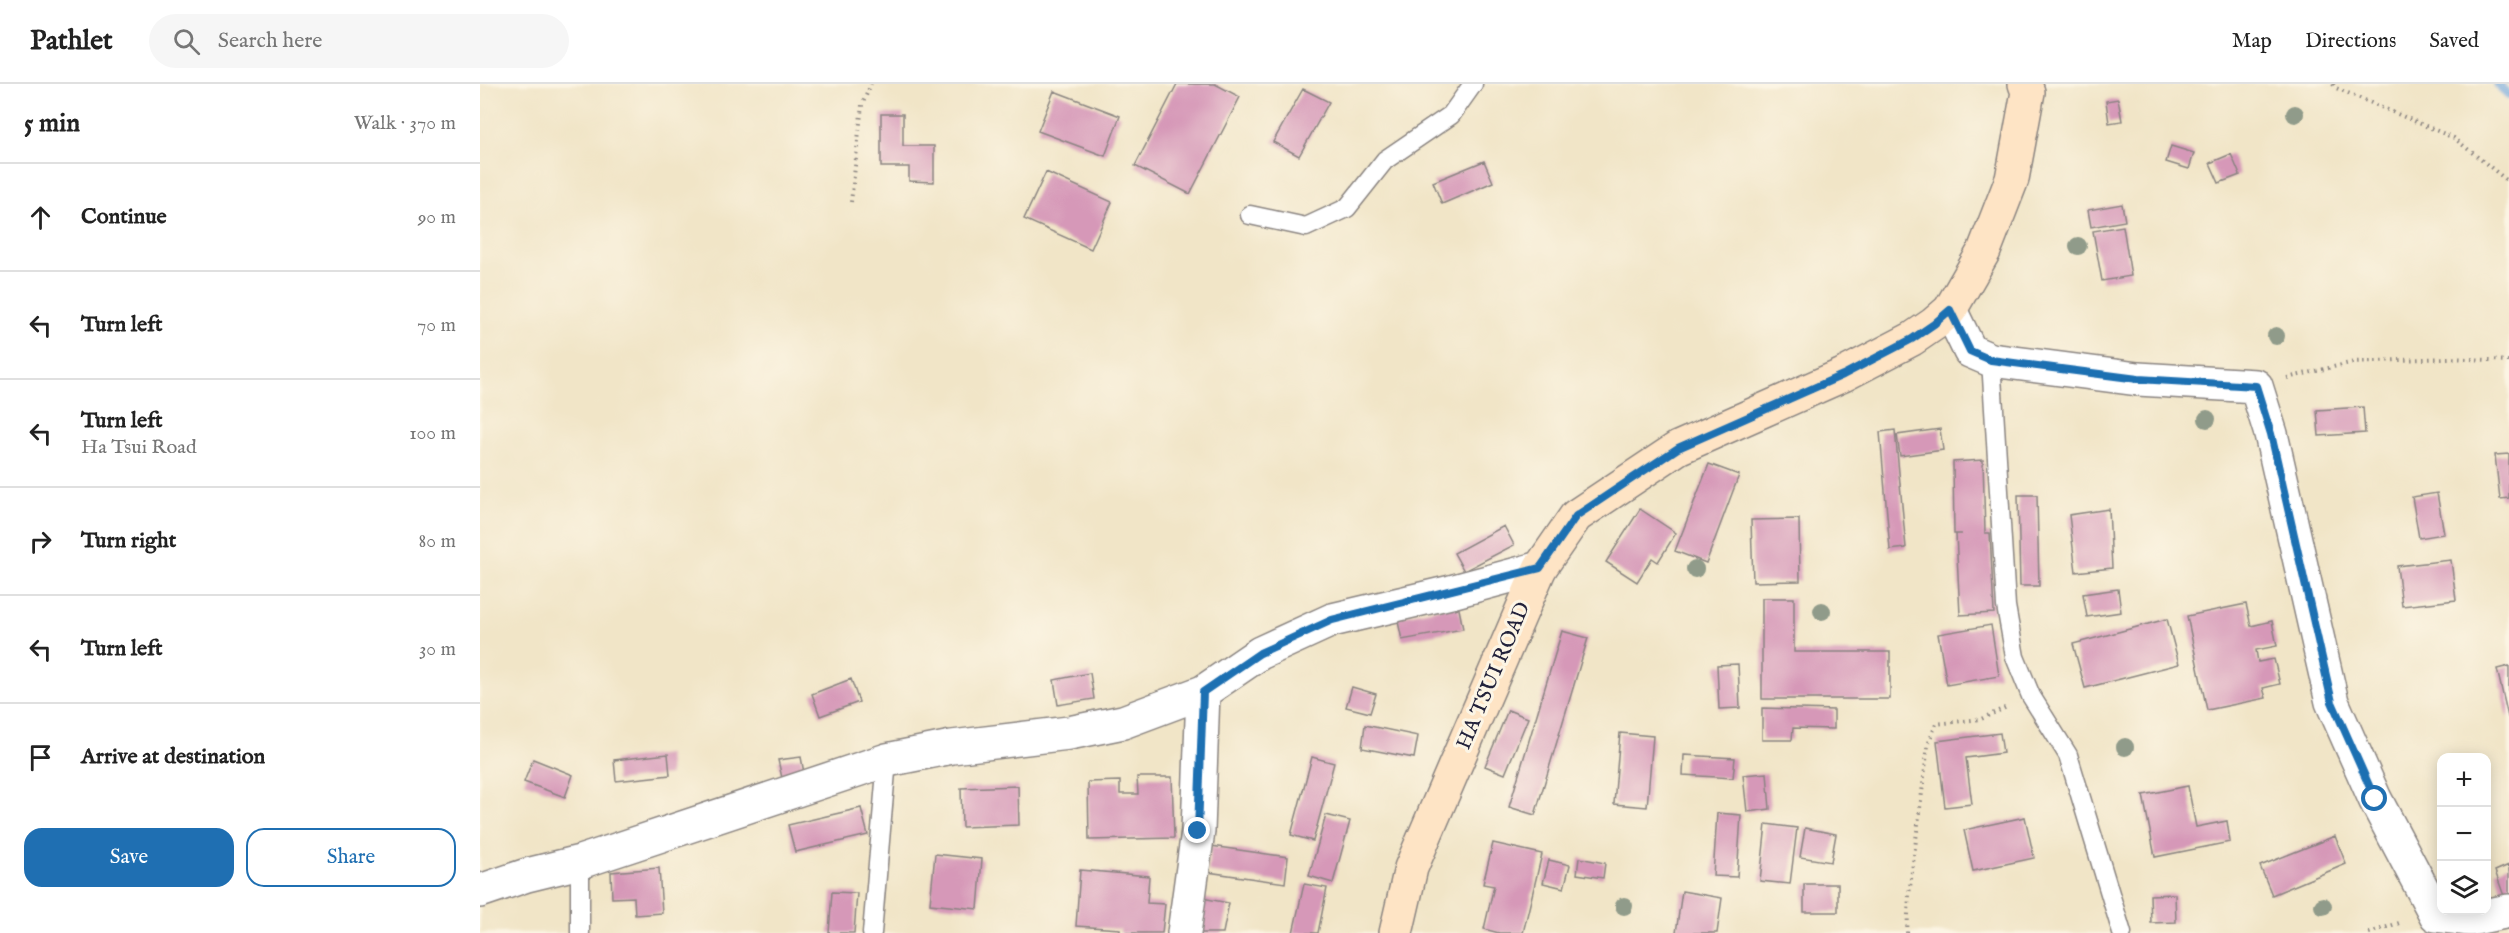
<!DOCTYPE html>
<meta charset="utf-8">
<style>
:root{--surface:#fff;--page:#f6f6f6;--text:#222;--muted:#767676;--line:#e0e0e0;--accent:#1f6fb2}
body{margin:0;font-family:"IM FELL English",serif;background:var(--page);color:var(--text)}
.controls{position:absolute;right:18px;bottom:18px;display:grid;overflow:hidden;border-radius:12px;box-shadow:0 3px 15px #0003}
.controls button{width:54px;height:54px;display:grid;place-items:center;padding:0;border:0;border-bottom:2px solid var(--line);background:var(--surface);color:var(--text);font:30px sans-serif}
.stop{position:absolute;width:18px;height:18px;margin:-14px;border:4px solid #1f6fb2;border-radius:50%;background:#fff}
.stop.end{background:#1f6fb2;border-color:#fff;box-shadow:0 2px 6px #0008}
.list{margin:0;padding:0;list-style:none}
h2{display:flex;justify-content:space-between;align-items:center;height:78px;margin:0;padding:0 24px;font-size:26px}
h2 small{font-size:20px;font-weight:400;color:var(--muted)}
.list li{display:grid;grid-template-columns:39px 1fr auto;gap:18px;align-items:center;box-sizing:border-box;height:108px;padding:0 24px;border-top:2px solid var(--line)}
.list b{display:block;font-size:22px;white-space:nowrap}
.list p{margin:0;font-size:20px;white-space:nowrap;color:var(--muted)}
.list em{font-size:20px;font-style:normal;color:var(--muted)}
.actions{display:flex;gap:12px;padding:18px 24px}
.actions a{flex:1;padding:14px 0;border:2px solid var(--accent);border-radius:18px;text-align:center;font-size:21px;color:var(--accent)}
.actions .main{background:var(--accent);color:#fff}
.icon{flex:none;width:33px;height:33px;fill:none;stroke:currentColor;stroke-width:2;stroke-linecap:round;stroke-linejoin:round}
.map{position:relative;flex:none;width:2029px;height:849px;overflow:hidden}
header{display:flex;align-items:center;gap:36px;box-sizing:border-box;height:84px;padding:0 30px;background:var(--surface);border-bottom:2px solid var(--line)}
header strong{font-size:28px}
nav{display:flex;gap:33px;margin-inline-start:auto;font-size:21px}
.search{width:420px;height:54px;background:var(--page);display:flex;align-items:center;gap:15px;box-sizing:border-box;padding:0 21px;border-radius:33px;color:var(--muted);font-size:22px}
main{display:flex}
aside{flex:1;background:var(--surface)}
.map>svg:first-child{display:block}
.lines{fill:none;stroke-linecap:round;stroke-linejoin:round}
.stream{stroke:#6ea5dc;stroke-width:9}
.building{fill:#d698b8}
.lane-casing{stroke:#8a8481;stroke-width:21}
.street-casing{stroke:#8a8481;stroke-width:36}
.secondary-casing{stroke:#8a8481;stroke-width:36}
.path{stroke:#8a8481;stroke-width:4;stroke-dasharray:1.5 4.5;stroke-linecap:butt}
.lane{stroke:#fff;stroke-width:18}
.street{stroke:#fff;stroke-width:33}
.secondary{stroke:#fee4c5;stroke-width:33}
.tree{fill:#909b8a}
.route{stroke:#1f6fb2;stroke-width:8}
.labels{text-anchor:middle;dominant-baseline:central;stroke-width:6;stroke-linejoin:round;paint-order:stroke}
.street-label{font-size:21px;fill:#22223b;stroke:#fcf5e5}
</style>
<header>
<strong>Pathlet</strong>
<div class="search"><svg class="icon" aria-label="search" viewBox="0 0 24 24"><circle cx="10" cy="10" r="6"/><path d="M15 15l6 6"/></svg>Search here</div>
<nav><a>Map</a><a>Directions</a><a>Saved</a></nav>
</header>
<main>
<aside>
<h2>5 min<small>Walk · 370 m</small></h2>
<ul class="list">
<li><svg class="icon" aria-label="ahead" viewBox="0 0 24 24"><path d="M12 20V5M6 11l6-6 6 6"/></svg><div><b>Continue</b></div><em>90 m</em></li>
<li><svg class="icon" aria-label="left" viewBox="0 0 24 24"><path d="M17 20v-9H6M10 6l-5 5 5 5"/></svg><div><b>Turn left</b></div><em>70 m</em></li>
<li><svg class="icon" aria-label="left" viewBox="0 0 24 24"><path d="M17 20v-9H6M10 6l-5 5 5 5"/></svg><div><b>Turn left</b><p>Ha Tsui Road</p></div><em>100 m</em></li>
<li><svg class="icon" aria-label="right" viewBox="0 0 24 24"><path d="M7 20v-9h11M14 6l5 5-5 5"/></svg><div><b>Turn right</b></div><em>80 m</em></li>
<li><svg class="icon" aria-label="left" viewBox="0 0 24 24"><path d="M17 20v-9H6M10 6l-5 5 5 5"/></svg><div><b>Turn left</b></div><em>30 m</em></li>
<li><svg class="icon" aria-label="arrive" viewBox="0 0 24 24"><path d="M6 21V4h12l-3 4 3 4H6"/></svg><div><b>Arrive at destination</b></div></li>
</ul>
<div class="actions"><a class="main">Save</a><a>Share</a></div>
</aside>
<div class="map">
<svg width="2029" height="849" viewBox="0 0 2029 849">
<rect width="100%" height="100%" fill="#fcf5e5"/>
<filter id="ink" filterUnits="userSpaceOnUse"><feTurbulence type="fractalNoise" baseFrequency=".0167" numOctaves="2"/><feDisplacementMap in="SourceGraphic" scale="12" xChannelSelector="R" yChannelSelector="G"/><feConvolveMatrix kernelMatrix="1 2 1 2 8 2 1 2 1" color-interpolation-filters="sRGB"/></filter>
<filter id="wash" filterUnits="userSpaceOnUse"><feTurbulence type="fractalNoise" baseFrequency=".008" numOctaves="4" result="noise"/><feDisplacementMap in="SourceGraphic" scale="24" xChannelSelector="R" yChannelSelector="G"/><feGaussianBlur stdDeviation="1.35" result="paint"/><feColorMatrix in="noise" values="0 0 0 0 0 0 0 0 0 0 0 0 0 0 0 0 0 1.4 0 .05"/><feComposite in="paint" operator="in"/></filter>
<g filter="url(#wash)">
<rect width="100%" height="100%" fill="#f1e5c7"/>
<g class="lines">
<!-- stream -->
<path class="stream" d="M2017,0L2029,11"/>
</g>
<g id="blocks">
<!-- building -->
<path class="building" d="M697,0H735L760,13L710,110L655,82Z
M823,5L849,18L819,72L793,58Z
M574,7L640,32L625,72L558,47Z
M1638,15L1642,37L1629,39L1626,17Z
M401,30H423V62H454V98L429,97V83H401Z
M1691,62L1714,69L1709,85L1686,78Z
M1751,70L1760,91L1739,99L1730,79Z
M1004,77L1013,98L962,120L953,98Z
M566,88L632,118L611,165L544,135Z
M1642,120L1645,137L1611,143L1608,126Z
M1643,142L1651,192L1622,197L1613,147Z
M1883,323L1885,349L1839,352L1837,326Z
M1460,345L1463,366L1420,372L1417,351Z
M1415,346L1426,464L1410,466L1400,348Z
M2029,370V414L2020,415L2015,371Z
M1503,376L1505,449H1510L1514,529L1480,531L1476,450H1482H1474L1473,378Z
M1229,380L1259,391L1226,479L1195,467Z
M1957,409L1964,450L1939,454L1932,413Z
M1538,411H1557L1559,502H1540Z
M1160,425L1196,449L1178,478L1172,474L1157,498L1126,478Z
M1629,425L1632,484L1596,488L1589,431Z
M1319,435L1320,497L1273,498L1271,436Z
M1024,442L1034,461L984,487L974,469Z
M1971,476L1976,516L1922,522L1917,482Z
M1638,505L1641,528L1607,533L1603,510Z
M1282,514H1314V568H1410V615H1282Z
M978,520L983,545L922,556L917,533Z
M1766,520L1771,542L1792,537L1797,562L1776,566L1778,578L1794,575L1800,600L1783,604L1786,614L1727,626L1707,532Z
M1687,535L1699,580L1605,604L1593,560Z
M1511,541L1519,592L1467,601L1458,550Z
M1082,547L1108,554L1055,731L1029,723Z
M1258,580L1260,624L1239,625L1237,581Z
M2029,582V633H2028L2017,585Z
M610,589L614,615L578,621L574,596Z
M371,595L379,618L340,632L332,610Z
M872,603L896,610L890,629L866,623Z
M1282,624L1354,626V645L1313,644L1312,656H1282Z
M1028,626L1048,634L1025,690L1005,682Z
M885,641L938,652L934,674L882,664Z
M1140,649L1173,652L1167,723L1134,720Z
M1520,649L1523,669L1486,674L1492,720L1465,723L1457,657Z
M188,670L190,691L136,697L134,676Z
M1204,671L1255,674L1253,694L1203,691Z
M321,673L324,689L302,694L298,676Z
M832,673L854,679L833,757L811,751Z
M53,675L93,691L85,713L44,698Z
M1287,689L1290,725L1267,728L1263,691Z
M657,693H692L694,754L609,756L608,698L640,697V710H658Z
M538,702L539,741L482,743L481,704Z
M1708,702L1716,743L1747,737L1750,758L1675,773L1663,711Z
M381,724L388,751L315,768L308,741Z
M1237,729L1261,731L1257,793L1233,792Z
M846,731L870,737L853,799L829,792Z
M1545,733L1554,774L1493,787L1484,746Z
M1286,740L1317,744L1310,800L1280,797Z
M1325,744L1356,750L1351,778L1320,773Z
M1855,752L1866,780L1792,811L1780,782Z
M1013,759L1062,770L1043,849H1019L1004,845L1014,802L1003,800Z
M731,762L808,773L805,799L728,788Z
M455,770L502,775L498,825L450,820Z
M1099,774L1125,779L1123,794L1097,790Z
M1069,776L1090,781L1084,804L1063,799Z
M2029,781V810L2024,812L2015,787Z
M179,784L182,829L155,831L154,813L132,814L131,788Z
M600,786L669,792L667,819L685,820L682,849H640V845L596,842Z
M824,800L847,804L838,849H813Z
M1324,800H1358V828H1324Z
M1202,807L1242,814L1237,849H1196Z
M352,808L377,809L374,849H349Z
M1695,810L1696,838L1671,839L1670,811Z
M722,814L749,819L743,849H714Z"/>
</g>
</g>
<g filter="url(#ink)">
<use href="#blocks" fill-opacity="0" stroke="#8a8481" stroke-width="1.5"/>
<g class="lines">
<!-- lane casing -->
<g class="lane-casing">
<path id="lane" d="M770,131L826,143L867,124L905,76L971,31L993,0
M1511,276L1526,522L1535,573L1551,612L1588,671L1642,849
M100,849V778
M392,849L407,676"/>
</g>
<!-- street casing -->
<g class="street-casing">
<path id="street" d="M1470,226L1490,267L1511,276L1658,295L1776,302L1791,350L1852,618L1895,715L1956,831L1990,835L2029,827
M0,807L47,791L100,778L407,676L472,663L589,649L643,638L723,608L780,569L852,536L971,508L1060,484
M704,849L718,747L723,608"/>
</g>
<!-- secondary casing -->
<g class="secondary-casing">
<path id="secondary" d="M916,849L931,784L1060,484L1096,432L1198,364L1363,291L1432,255L1454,240L1470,226L1504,167L1532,95L1548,8L1545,0"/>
</g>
<!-- path -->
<path class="path" d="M1853,0L1856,4L1974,54L2029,98
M371,118L382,21L391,0
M1807,294L1874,278L1969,274L2029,277
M1427,849L1429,811L1448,661L1456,640L1501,635L1529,622
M1889,849L1922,838"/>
<!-- lane -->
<use href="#lane" class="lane"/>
<!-- street -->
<use href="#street" class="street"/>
<!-- secondary -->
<use href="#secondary" class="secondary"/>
</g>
<!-- trees -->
<g class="tree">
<circle cx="1815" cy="30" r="9"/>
<circle cx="1598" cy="162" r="9"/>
<circle cx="1796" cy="252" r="9"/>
<circle cx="1727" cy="335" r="9"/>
<circle cx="1215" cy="485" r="9"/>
<circle cx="1342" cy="527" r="9"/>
<circle cx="1645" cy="663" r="9"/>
<circle cx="1144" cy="822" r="9"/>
<circle cx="1843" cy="822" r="9"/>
</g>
</g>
<g class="lines" filter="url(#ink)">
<!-- route -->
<path class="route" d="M718,747L723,608L780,569L852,536L1060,484L1096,432L1198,364L1363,291L1432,255L1454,240L1470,226L1490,267L1511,276L1658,295L1776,302L1791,350L1852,618L1895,715"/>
</g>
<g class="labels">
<!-- street labels -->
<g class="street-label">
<text transform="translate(1014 592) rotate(-67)">HA TSUI ROAD</text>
</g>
</g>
</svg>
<div class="controls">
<button>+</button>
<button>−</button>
<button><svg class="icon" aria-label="layers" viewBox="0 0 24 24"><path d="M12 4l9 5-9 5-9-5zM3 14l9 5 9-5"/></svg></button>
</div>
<div class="stop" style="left:1895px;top:715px"></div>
<div class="stop end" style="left:718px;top:747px"></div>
</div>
</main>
